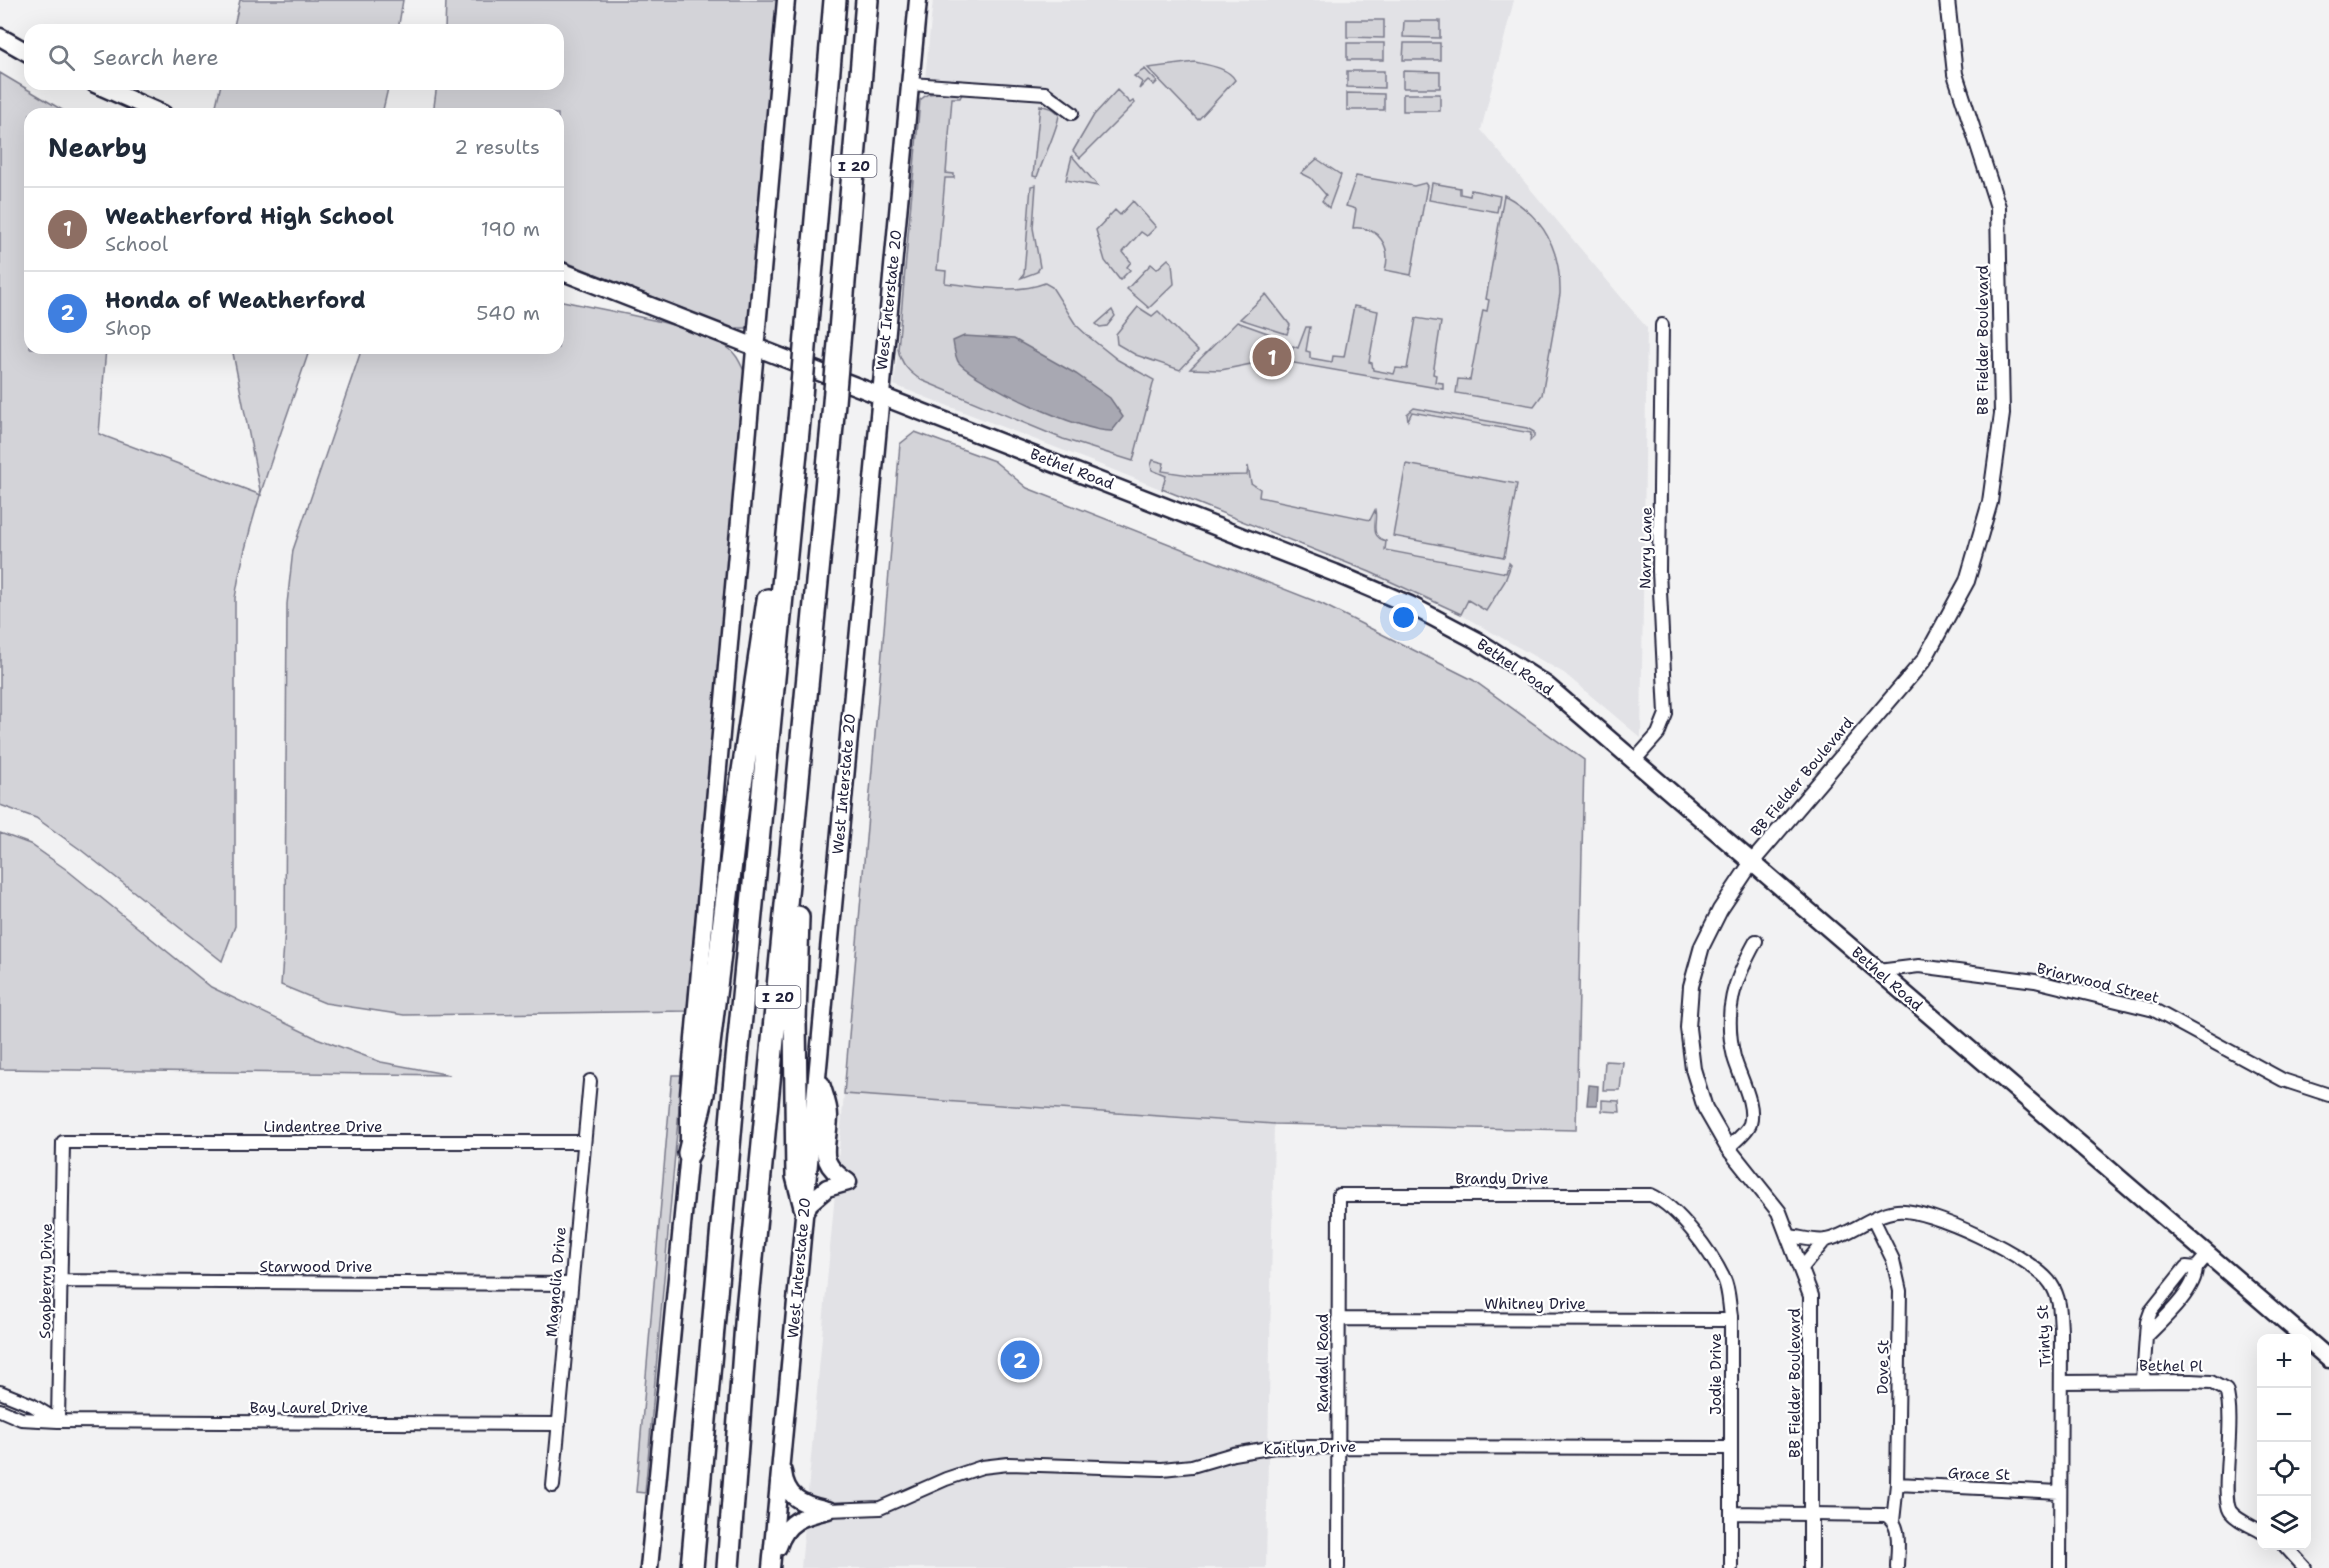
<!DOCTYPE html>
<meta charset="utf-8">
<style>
:root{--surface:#fff;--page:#f6f6f7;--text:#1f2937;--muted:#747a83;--line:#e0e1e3;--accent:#111827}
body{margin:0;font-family:"Shantell Sans",sans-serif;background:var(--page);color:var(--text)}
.controls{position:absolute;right:18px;bottom:18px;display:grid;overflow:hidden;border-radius:12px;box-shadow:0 6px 24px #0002}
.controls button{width:54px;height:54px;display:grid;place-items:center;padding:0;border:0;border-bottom:2px solid var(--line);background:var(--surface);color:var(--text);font:30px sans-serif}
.you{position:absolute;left:1404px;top:618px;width:21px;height:21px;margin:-15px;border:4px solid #fff;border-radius:50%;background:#1a73e8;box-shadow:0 0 0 9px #1a73e833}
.badge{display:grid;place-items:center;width:39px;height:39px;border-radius:50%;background:var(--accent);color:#fff;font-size:20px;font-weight:700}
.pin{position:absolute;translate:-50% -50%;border:3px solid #fff;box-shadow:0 2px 6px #0006}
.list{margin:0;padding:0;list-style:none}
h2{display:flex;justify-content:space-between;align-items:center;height:78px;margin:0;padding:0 24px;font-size:26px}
h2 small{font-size:20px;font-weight:400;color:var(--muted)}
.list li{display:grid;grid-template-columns:39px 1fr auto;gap:18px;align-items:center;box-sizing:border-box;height:84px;padding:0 24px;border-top:2px solid var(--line)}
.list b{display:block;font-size:22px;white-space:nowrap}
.list p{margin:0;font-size:20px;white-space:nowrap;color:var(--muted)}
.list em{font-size:20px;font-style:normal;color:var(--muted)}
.icon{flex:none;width:33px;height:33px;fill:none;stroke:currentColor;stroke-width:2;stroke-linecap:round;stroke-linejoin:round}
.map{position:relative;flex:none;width:2329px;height:1568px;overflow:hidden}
.search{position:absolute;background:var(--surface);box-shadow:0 6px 24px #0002;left:24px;top:24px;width:540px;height:66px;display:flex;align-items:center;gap:15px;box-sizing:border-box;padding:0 21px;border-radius:18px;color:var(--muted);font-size:22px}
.panel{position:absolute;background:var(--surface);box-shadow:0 6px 24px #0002;left:24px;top:108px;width:540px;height:246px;border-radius:18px}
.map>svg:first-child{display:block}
.built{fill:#e2e2e6}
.green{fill:#d3d3d8;stroke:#7a7a8a;stroke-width:1.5}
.water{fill:#a8a8b2;stroke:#727282;stroke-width:1.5}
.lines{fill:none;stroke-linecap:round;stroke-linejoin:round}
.minor-casing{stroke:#22223b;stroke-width:16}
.tertiary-casing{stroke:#22223b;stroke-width:18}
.secondary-casing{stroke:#22223b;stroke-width:21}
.motorway-casing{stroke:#22223b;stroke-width:26}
.minor{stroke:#fff;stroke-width:12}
.tertiary{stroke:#fff;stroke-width:14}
.secondary{stroke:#fff;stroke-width:16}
.motorway{stroke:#fff;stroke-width:21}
.motorway-bridge-casing{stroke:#22223b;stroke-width:26;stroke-linecap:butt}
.motorway-bridge{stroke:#fff;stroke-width:21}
.labels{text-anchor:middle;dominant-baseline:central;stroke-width:4.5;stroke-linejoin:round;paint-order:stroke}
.shield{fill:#fff;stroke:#646476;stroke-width:1.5}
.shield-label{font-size:14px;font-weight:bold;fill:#22223b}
.street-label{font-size:15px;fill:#22223b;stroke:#fff}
</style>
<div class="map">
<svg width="2329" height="1568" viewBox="0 0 2329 1568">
<rect width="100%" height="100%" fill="#f2f2f3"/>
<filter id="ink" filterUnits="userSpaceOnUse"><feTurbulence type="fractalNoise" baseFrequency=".0167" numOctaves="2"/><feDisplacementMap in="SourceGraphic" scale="12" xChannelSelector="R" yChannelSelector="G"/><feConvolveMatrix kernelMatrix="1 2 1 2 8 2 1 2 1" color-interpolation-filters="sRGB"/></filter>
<g filter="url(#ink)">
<!-- built -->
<path class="built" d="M933,0H1514L1481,130L1647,328L1641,738L1564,673L1463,616L1358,569L1101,465L894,385Z
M844,1094L1274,1124L1266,1568H801Z"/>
<!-- green -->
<path class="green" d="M240,0H403L398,30H233Z
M446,0H778L750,323L747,328H731L558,259V114H433L437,84H558V30H445Z
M1347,20H1384V38L1347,37Z
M1404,21H1440V38L1403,37Z
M1347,43H1384V60H1347Z
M1404,43H1440V60H1403Z
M1195,62C1208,65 1229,68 1235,80L1198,120L1148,68Z
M1145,69L1157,82L1154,85L1148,80L1139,89L1142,82L1134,76Z
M1347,71H1384V88L1347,87Z
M1403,71L1440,72V88H1403Z
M0,73L69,114H30V348H106L99,434L261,495L232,348H310C283,430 249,512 235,598V926L222,961L81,850L36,818L0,805Z
M221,84H389L382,114H214Z
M1117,90L1130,103L1133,101L1135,103L1080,158L1073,151L1094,115Z
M940,93L962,94L960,98H952L946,173L954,174V178H945L937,270L946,271L945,283C978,286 1014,295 1045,283L1052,287L1076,325L1089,337L1118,360L1154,380L1133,461L1063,439L921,380C909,372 901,364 898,349L920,100L928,94Z
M1347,93L1384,94V110H1347Z
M1403,94H1440V111H1403Z
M1040,105L1053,109L1059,114C1059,126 1042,161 1037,177L1033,176Z
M1072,156L1098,186L1066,180Z
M1317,159L1341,175L1329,208L1322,201L1326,195L1311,178L1301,173Z
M1356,176L1414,186L1425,183L1427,186L1411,275L1385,270C1392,246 1378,226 1353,228L1356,209L1346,206Z
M1432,183L1460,188V194L1470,196L1471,190L1500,196L1497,212L1429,200Z
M1036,185L1033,228L1040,267L1037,272L1021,278L1024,274L1031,186Z
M1504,195C1544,216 1561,250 1560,294L1542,395L1534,406L1456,393L1458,379L1470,380L1483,310L1487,311L1489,300L1486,299Z
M1133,201L1156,227L1147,236L1141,232L1123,252L1131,262L1127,267L1130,270L1120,280L1105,261L1096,230L1115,210L1120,215Z
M1168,259L1172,263L1174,284L1149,308L1127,289L1151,264L1157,269Z
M1266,294L1290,325L1287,334L1240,319Z
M558,300C601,310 693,323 727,347C737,354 740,363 745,373L687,1011L404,1015L325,1003L281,985L285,930L287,604L293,550L362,348H558Z
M1354,306L1378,311L1369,362L1372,363L1373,370L1394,374L1396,368L1407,369L1416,318L1441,322L1433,374L1436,375L1435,382L1443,383V389L1288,362L1293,346L1298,348L1306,327H1310L1306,351L1310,352V358L1332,362L1333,356L1344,357Z
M1138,307L1152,316L1158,311L1198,351L1180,370L1136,355L1117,344L1116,334Z
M1112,310L1115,316L1107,326L1100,327L1096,324Z
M1237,322L1273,335C1269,344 1274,351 1271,360L1221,370L1190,369Z
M1414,408L1527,428L1534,432V437L1530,441L1531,433L1412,412L1408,420L1407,414Z
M915,432L994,461L1027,488L1322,604L1473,680L1584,760L1576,1130L1274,1124L844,1094L900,444Z
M1153,460L1164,463L1162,471L1196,476L1247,475L1248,466L1251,483L1260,489L1259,497L1370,520L1375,510C1378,523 1368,536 1386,541L1385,550L1506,573L1509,563L1511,565L1505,581L1486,611L1468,600L1461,614L1370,572L1162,489L1166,476L1152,470L1151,465Z
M1406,464L1517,484L1504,557L1393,536Z
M0,833L30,844L67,870L211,987L314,1037L381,1062L450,1075L0,1069Z
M1605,1061L1623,1062L1620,1090H1603Z
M672,1075H682L645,1493L636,1492Z
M1602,1100L1619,1101L1620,1112L1602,1111Z"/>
<!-- water -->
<path class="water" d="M964,336L1014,339L1076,374L1110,398L1123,417L1112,431C1083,433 980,385 959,363C955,358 954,347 953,341Z
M1589,1085L1598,1086L1597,1105H1587Z"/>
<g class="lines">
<!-- minor casing -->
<g class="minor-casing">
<path id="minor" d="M911,84L1045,93L1072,113
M1634,761L1658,734L1666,714L1659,571L1662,325
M1878,971L1919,966L2035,981L2154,1010L2283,1080L2329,1095
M1728,1148C1734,1142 1747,1132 1750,1124C1756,1104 1739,1076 1734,1057C1723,1010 1734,981 1756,941
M1873,1219L1893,1260L1900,1291L1897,1484L1893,1521
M1789,1236C1800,1237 1815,1242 1826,1240C1851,1235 1871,1214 1897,1211C1928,1207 2034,1258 2051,1284C2061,1299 2060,1315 2061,1332L2060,1568
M1802,1268L1825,1240
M61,1281L570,1284
M1338,1319L1731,1320
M2147,1336C2163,1320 2196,1290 2196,1268L2208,1254
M2143,1380L2147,1322L2151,1311L2186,1267L2196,1268
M2061,1382L2191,1381L2211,1382L2226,1390C2236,1420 2220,1494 2230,1511C2236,1520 2252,1526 2262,1532
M0,1392L32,1405L58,1421L21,1419L0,1410
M559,1424L58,1421L63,1142H583
M1897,1484L2059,1492
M553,1486L590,1081
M828,1510L880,1508L946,1479L982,1467L1008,1464L1162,1469L1192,1466L1233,1454L1275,1447L1731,1448
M1731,1513L1886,1515C1903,1525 1897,1551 1897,1568
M2285,1546L2305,1568
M1338,1568L1339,1195H1651C1678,1207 1711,1252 1724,1279C1729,1289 1729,1304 1731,1316V1568"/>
</g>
<!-- tertiary casing -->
<g class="tertiary-casing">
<path id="tertiary" d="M1811,1568V1296L1779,1212L1728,1148L1705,1108L1693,1069L1688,1028L1691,986L1702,946L1720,910L1752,862L1924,660L1967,581L1990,502L2002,414L1998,207L1955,74L1947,0"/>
</g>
<!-- secondary casing -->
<g class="secondary-casing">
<path id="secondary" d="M0,37L30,54
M95,84L163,114
M558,270L1335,573L1410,605L1476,640L1546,685L2305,1338
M821,1084C824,1094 829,1106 829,1116C828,1151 815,1160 848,1182
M805,1207L827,1188L848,1182
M2306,1339L2329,1359
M783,1472C786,1497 801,1504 824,1509
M778,1547C786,1521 803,1516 828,1510
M649,1568L689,1153V1095L786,0
M771,1568L918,0"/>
</g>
<!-- motorway casing -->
<g class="motorway-casing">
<path id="motorway" d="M807,323L835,0
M840,331L867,0
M798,917L795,1020L797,1176L805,1207
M689,1153L703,1094L738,805L768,600
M692,1568L734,1089L799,421
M728,1568L747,1310L832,426"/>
</g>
<!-- minor -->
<use href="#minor" class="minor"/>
<!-- tertiary -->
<use href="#tertiary" class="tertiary"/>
<!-- secondary -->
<use href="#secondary" class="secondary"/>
<!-- motorway -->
<use href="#motorway" class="motorway"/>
<!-- motorway-bridge casing -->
<g class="motorway-bridge-casing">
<path id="motorway-bridge" d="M799,421L807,323
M832,426L840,331"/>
</g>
<!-- motorway-bridge -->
<use href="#motorway-bridge" class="motorway-bridge"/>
</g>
</g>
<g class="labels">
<!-- shield labels -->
<g class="shield">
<rect x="831.5" y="155" width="45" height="22" rx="4.5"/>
<rect x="755.5" y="986" width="45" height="22" rx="4.5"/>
</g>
<g class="shield-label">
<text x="854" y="166">I 20</text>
<text x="778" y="997">I 20</text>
</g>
<!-- street labels -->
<g class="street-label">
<text transform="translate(889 300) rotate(-84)">West Interstate 20</text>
<text transform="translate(1983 340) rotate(-90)">BB Fielder Boulevard</text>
<text transform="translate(1072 469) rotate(21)">Bethel Road</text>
<text transform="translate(1646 548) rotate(-89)">Narry Lane</text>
<text transform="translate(1515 667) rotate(34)">Bethel Road</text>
<text transform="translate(1802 777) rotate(-50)">BB Fielder Boulevard</text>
<text transform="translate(844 784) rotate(-85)">West Interstate 20</text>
<text transform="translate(1887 979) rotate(41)">Bethel Road</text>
<text transform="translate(2098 983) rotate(14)">Briarwood Street</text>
<text x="323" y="1127">Lindentree Drive</text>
<text x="1502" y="1179">Brandy Drive</text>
<text x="316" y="1267">Starwood Drive</text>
<text transform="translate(799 1268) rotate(-85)">West Interstate 20</text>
<text transform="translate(46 1281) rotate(-89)">Soapberry Drive</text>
<text transform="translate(556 1282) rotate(-85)">Magnolia Drive</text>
<text x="1535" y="1304">Whitney Drive</text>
<text transform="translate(2044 1336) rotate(-93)">Trinty St</text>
<text transform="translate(1323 1363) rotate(-90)">Randall Road</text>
<text transform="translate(2171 1366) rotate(1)">Bethel Pl</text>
<text transform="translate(1883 1367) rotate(-89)">Dove St</text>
<text transform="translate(1716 1374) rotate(-90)">Jodie Drive</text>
<text transform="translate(1795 1383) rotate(-90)">BB Fielder Boulevard</text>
<text x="309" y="1408">Bay Laurel Drive</text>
<text transform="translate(1310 1448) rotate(-2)">Kaitlyn Drive</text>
<text transform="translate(1979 1474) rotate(2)">Grace St</text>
</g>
</g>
</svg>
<div class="controls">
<button>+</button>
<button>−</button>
<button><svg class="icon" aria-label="locate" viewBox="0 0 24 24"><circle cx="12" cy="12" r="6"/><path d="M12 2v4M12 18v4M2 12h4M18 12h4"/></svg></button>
<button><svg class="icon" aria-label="layers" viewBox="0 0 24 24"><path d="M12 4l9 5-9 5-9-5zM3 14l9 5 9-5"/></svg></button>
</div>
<div class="you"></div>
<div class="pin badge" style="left:1272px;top:357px;background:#8d6e63">1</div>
<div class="pin badge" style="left:1020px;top:1360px;background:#3f7fe0">2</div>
<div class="search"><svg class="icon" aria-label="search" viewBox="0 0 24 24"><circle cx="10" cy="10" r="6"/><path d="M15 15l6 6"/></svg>Search here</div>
<section class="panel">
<h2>Nearby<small>2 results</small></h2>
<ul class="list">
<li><span class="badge" style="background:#8d6e63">1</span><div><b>Weatherford High School</b><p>School</p></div><em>190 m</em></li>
<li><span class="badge" style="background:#3f7fe0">2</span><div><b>Honda of Weatherford</b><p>Shop</p></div><em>540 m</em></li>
</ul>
</section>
</div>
